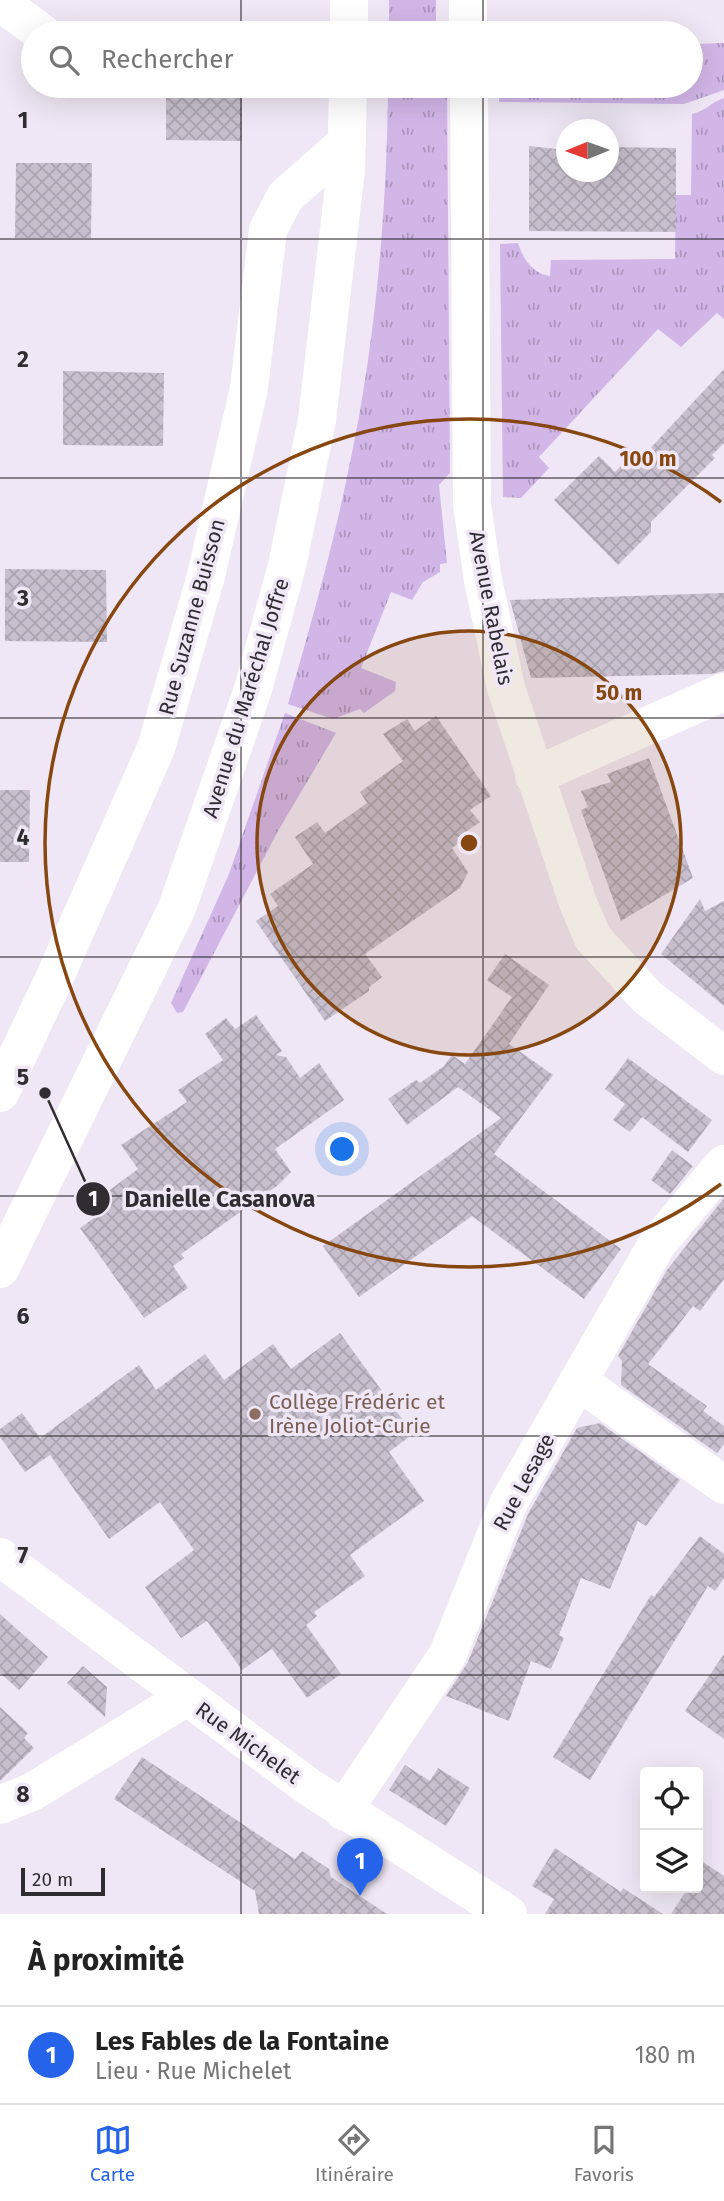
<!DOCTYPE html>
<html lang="fr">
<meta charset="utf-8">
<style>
:root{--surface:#fff;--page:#f6f6f6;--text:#222;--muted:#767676;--line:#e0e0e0;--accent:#2563eb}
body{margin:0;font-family:"Fira Sans",sans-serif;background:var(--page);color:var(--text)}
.controls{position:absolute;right:21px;bottom:21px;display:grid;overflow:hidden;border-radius:7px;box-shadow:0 7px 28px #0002}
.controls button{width:63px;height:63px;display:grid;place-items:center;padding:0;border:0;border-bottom:2px solid var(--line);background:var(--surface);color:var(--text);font:35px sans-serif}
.compass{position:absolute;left:556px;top:119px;width:63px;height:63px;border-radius:50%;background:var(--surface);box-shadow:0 7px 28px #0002;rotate:269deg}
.scale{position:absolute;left:21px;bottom:18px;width:84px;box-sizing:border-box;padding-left:7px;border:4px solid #2f2c32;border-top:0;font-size:19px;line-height:24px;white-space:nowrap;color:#2f2c32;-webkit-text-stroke:5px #efe7f5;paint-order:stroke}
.you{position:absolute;left:343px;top:1150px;width:24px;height:24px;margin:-18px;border:5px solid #fff;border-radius:50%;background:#1a73e8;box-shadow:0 0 0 10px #1a73e833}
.badge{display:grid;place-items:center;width:46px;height:46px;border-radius:50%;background:var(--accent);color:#fff;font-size:23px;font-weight:700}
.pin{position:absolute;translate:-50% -58px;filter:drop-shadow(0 2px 4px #0008)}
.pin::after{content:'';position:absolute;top:37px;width:24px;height:21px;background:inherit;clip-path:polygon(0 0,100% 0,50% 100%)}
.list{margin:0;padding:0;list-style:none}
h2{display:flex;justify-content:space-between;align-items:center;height:91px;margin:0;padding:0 28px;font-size:30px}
h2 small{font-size:23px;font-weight:400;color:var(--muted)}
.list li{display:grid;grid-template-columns:46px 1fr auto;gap:21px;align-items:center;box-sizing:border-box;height:98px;padding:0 28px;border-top:2px solid var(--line)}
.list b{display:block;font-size:26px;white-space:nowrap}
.list p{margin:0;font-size:23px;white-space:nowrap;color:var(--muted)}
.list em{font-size:23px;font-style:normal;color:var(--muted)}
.icon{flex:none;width:38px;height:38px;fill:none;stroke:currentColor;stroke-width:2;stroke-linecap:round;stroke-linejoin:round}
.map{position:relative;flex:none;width:724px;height:1914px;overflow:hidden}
.search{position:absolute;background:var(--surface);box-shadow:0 7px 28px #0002;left:21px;right:21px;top:21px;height:77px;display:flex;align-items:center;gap:18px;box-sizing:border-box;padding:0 24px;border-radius:38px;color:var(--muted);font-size:26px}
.sheet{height:189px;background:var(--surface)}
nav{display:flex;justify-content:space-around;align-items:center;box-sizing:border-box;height:98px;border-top:2px solid var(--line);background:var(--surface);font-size:19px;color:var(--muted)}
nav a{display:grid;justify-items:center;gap:4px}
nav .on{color:var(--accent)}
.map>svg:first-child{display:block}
.grass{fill:url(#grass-tufts)}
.building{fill:url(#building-cross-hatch)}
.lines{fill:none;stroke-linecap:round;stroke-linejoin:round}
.minor{stroke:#fff;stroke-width:38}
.major{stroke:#fff;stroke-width:38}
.grid{fill:none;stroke:#2f2c32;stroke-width:2;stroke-opacity:0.55}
.ring{fill:none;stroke:#874711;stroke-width:3.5}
.education-dot{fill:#8d6e63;stroke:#efe7f5;stroke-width:2.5}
.labels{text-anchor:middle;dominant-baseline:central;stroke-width:7;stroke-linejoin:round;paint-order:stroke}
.street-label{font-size:21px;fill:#2f2c32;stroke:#efe7f5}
.education-label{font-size:21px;fill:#785e54;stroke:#efe7f5;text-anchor:start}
.grid-label{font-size:23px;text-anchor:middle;font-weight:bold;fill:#2f2c32;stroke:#efe7f5;stroke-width:7;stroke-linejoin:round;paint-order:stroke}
.centre{fill:#874711;stroke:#efe7f5;stroke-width:3.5}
.ring-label{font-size:21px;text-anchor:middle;font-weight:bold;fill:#874711;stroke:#efe7f5;stroke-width:7;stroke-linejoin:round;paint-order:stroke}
.leader{fill:none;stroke:#2f2c32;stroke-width:2.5}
.callout-dot{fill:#2f2c32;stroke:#efe7f5;stroke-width:2.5}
.mark-label{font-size:21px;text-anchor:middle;font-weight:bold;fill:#fff}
.callout-label{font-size:23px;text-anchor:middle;font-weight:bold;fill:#2f2c32;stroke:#efe7f5;stroke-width:7;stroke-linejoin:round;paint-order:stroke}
</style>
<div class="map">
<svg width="724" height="1914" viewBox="0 0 724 1914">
<defs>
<pattern id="grass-tufts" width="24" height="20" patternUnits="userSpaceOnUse" patternTransform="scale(1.75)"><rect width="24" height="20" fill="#d2b6e8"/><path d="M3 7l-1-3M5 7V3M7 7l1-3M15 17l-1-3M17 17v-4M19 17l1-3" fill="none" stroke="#ab94bd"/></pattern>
<pattern id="building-cross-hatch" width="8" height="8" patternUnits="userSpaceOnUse" patternTransform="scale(1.75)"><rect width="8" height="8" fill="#c7bfcd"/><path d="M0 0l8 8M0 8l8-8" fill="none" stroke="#aba4b0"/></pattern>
</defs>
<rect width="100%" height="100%" fill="#efe7f5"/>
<!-- grass -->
<path class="grass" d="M389,0H436V33H389Z
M724,43V90L684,104L499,102V86H691V44Z
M388,86H447L450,473L439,485L447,563L440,564V572L423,582L412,600L391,592L361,668L396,682L395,691L364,713L360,709L333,719L288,704C310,627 332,551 348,472C375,348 387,213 388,86Z
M724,98V319L717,313L681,347L658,329L539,457L549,468L521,498L503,497L500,244L518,243C523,259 533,274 550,276L551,260L675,259L676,195H691L692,114C706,111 711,102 724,98Z
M285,713L336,733L278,831L183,1012L177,1013L171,1003L229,874Z"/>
<!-- building -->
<path class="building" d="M166,86H242V141L166,140Z
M529,146L566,150V172H608V147L676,148V232L529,231Z
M16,163H92L91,238H15Z
M724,369V443L712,455L715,458L651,522V532L618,565L554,500L599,456L615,472L625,462L632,468Z
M63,371L164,373L163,446L63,445Z
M5,569L106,570L107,642L5,641Z
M724,593V671L711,674L531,678L510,600Z
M436,716L491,796L470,810L480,822L457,838L460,842L452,848L468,872L460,888L365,954L382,977L369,987V991L325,1021L256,921L278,906L270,894L313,864L295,837L317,822L325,833L367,803L360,792L403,761L383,734L407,719L415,731Z
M649,758L693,878L621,921L581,810L588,807L581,791L611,782L607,774Z
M0,790H30L29,862H0Z
M700,899L705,911L724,901V1006L661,954Z
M505,954L549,985L509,1044L553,1075L494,1154L621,1249L584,1299L472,1216L359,1297L323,1246L501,1118L458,1087L407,1125L388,1099L416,1080L420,1083L444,1066L452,1055L465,1064L512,997L487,980Z
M256,1015L282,1051L276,1055L286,1057L300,1078L319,1063L344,1100L275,1149L291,1172L277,1186L181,1254L184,1258L173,1266L188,1288L144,1318L80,1228L102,1212L95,1201L138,1169L121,1145L187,1102L178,1090L223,1060L205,1034L226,1018L235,1029Z
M628,1058L712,1120L688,1152L642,1117L630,1132L613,1120L625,1104L605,1089Z
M672,1150L693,1166L670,1194L651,1180Z
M724,1198V1279L700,1311L693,1306L648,1364L707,1406L703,1411L724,1426V1444L717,1453L621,1385L622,1361L618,1356L667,1270Z
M340,1333L413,1434L389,1452L424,1501L350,1555L365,1576L314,1612L317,1616L306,1625L341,1674L307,1698L272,1649L242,1670L207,1621L181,1638L145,1587L194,1550L160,1502L109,1539L50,1455L25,1472L0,1437V1429L22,1413L40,1438L139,1365L156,1390L205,1354L224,1380L273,1344L291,1369Z
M600,1423L680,1480L646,1526L638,1521L610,1589L581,1578L559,1635L564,1638L551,1669L531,1661L509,1721L446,1696L468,1662L528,1514L577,1428Z
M700,1536L724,1554V1578L715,1591L708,1586L590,1780L553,1757L651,1595L654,1597Z
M0,1614L48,1657L19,1690L0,1673Z
M724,1654V1739L685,1711Z
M83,1666L107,1687L105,1717L67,1683Z
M0,1707L28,1733L24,1738L34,1748L0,1781Z
M142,1757L295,1859L302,1851L329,1869L331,1877L387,1914H259L255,1891L114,1799Z
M405,1765L430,1781L438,1768L470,1788L446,1826L389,1790Z
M555,1848L621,1892L623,1888L663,1914H545L554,1899L532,1886Z
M703,1862L724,1876V1914H671L688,1888H698V1871Z"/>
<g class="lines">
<!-- minor -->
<path class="minor" d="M468,0V33
M0,2L42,33
M469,86L472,504L483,580L506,688L578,903L593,938L647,997L724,1056
M534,776L724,692
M0,1093L54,979L156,748L206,576L249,388L268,230L285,197L347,142
M578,1381L724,1485
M0,1557L309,1787L508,1914
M0,1805L32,1792L185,1698
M343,1811L448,1654L508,1504L657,1244L724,1164"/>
<!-- major -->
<path class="major" d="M349,33V0
M0,1269L177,908L253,689L287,566L317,420L346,169L348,86"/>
</g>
<!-- grid -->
<path class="grid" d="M241,0V33M483,0V33M241,86V1914M483,86V1914M0,239H724M0,478H724M0,718H724M0,957H724M0,1196H724M0,1436H724M0,1675H724"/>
<!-- distance rings -->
<circle cx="469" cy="843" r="212" fill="#874711" fill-opacity=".12"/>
<g class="ring">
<circle cx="469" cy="843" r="212"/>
<path d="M721 1184A424 424 0 1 1 721 502"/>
</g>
<!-- markers -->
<circle class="education-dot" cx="255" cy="1414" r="7"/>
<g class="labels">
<!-- street labels -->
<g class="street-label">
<text transform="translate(491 608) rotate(79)">Avenue Rabelais</text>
<text transform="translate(192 617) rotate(-75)">Rue Suzanne Buisson</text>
<text transform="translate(246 698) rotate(-73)">Avenue du Maréchal Joffre</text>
<text transform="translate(524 1482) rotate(-62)">Rue Lesage</text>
<text transform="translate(248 1743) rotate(36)">Rue Michelet</text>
</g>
<!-- education labels -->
<g class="education-label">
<text x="269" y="1402">Collège Frédéric et<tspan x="269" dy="24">Irène Joliot-Curie</tspan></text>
</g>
</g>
<g class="grid-label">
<text x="23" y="128">1</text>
<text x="23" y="367">2</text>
<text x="23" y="606">3</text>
<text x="23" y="845">4</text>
<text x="23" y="1085">5</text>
<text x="23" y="1324">6</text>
<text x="23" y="1563">7</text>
<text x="23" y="1802">8</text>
</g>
<circle cx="469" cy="843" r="10" class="centre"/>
<g class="ring-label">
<text x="648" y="466">100 m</text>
<text x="619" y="700">50 m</text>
</g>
<!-- callouts -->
<path class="leader" d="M45 1093L93 1199"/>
<g class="callout-dot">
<circle cx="45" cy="1093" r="7"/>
<circle cx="93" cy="1199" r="18"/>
</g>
<g class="mark-label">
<text x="93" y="1206">1</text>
</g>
<g class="callout-label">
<text x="220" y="1207">Danielle Casanova</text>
</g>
</svg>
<div class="controls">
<button><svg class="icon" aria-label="locate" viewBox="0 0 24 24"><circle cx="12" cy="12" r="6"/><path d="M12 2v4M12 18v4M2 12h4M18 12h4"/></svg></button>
<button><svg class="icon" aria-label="layers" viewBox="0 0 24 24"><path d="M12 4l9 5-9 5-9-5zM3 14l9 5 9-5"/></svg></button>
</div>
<svg class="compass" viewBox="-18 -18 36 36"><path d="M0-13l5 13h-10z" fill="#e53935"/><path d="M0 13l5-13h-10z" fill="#767676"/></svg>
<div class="scale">20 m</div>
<div class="you"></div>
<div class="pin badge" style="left:360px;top:1896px">1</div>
<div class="search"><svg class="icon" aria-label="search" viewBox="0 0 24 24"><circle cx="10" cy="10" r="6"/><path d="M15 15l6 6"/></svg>Rechercher</div>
</div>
<section class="sheet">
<h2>À proximité<small></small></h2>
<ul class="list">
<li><span class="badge">1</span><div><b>Les Fables de la Fontaine</b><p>Lieu · Rue Michelet</p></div><em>180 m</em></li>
</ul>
</section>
<nav>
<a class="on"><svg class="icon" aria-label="map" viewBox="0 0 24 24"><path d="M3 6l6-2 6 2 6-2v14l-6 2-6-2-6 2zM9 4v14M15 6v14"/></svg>Carte</a>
<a><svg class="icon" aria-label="directions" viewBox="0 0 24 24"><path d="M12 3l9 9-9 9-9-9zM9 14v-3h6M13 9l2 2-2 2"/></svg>Itinéraire</a>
<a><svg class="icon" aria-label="saved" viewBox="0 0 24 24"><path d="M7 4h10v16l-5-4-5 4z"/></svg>Favoris</a>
</nav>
